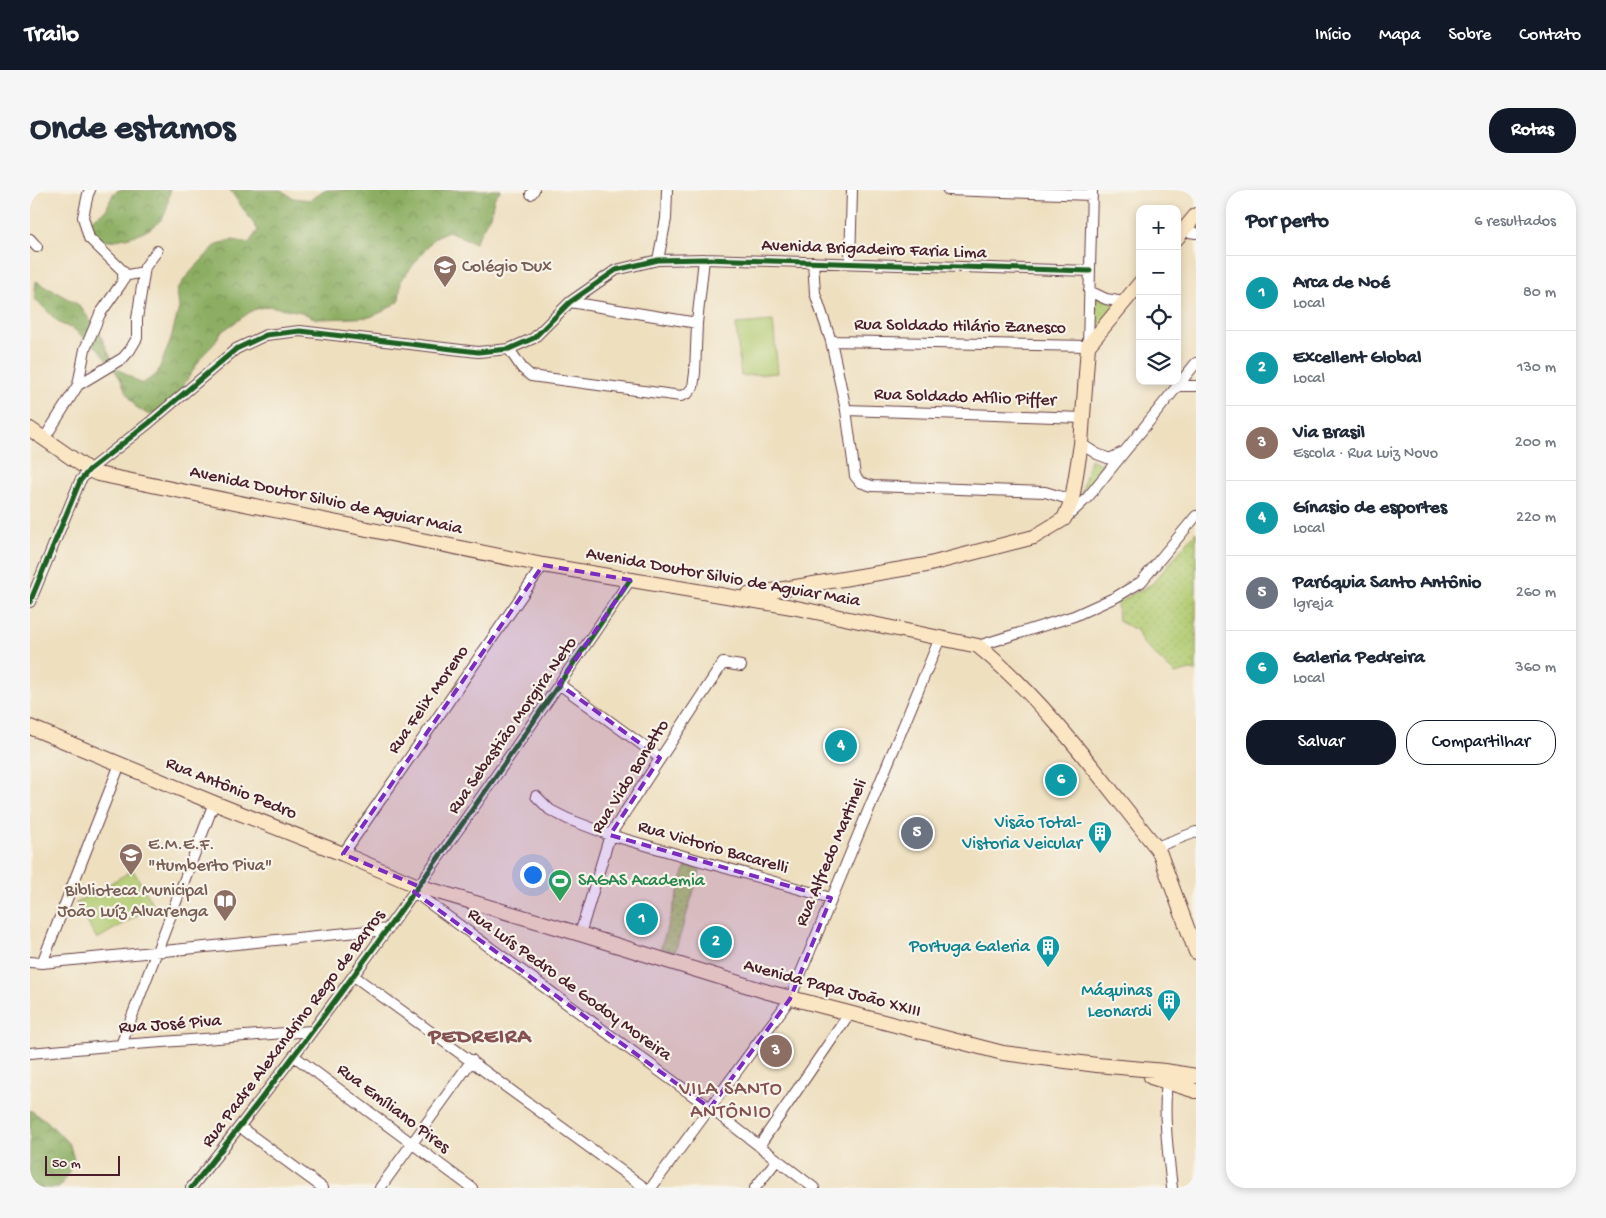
<!DOCTYPE html>
<html lang="pt">
<meta charset="utf-8">
<style>
:root{--surface:#fff;--page:#f6f6f7;--text:#1f2937;--muted:#747a83;--line:#e0e1e3;--accent:#111827}
body{margin:0;font-family:"Gochi Hand",sans-serif;background:var(--page);color:var(--text)}
.controls{position:absolute;right:15px;top:15px;display:grid;overflow:hidden;border-radius:10px;box-shadow:0 2px 8px #0003}
.controls button{width:45px;height:45px;display:grid;place-items:center;padding:0;border:0;border-bottom:1px solid var(--line);background:var(--surface);color:var(--text);font:25px sans-serif}
.scale{position:absolute;left:15px;bottom:12px;width:75px;box-sizing:border-box;padding-left:5px;border:2px solid #4a1f2b;border-top:0;font-size:14px;line-height:18px;white-space:nowrap;color:#4a1f2b;-webkit-text-stroke:4px #f7f3e8;paint-order:stroke}
.you{position:absolute;left:502px;top:684px;width:18px;height:18px;margin:-12px;border:4px solid #fff;border-radius:50%;background:#1a73e8;box-shadow:0 0 0 8px #1a73e833}
.badge{display:grid;place-items:center;width:32px;height:32px;border-radius:50%;background:var(--accent);color:#fff;font-size:16px;font-weight:700}
.pin{position:absolute;translate:-50% -50%;border:2px solid #fff;box-shadow:0 1px 5px #0006}
.list{margin:0;padding:0;list-style:none}
h2{display:flex;justify-content:space-between;align-items:center;height:65px;margin:0;padding:0 20px;font-size:21px}
h2 small{font-size:16px;font-weight:400;color:var(--muted)}
.list li{display:grid;grid-template-columns:32px 1fr auto;gap:15px;align-items:center;box-sizing:border-box;height:75px;padding:0 20px;border-top:1px solid var(--line)}
.list b{display:block;font-size:19px;white-space:nowrap}
.list p{margin:0;font-size:16px;white-space:nowrap;color:var(--muted)}
.list em{font-size:16px;font-style:normal;color:var(--muted)}
.actions{display:flex;gap:10px;padding:15px 20px}
.actions a{flex:1;padding:11px 0;border:1px solid var(--accent);border-radius:20px;text-align:center;font-size:18px;color:var(--accent)}
.actions .main{background:var(--accent);color:#fff}
.icon{flex:none;width:28px;height:28px;fill:none;stroke:currentColor;stroke-width:2;stroke-linecap:round;stroke-linejoin:round}
.map{position:relative;flex:none;width:1166px;height:998px;overflow:hidden;border-radius:20px}
header{display:flex;align-items:center;gap:30px;box-sizing:border-box;height:70px;padding:0 25px;background:var(--accent);color:#fff}
header strong{font-size:24px}
nav{display:flex;gap:28px;margin-inline-start:auto;font-size:18px}
.intro{display:flex;align-items:center;justify-content:space-between;box-sizing:border-box;height:120px;padding:0 30px}
h1{margin:0;font-size:35px}
.button{padding:12px 22px;border-radius:20px;background:var(--accent);color:#fff;font-size:18px;font-weight:700}
main{display:flex;gap:30px;padding:0 30px}
aside{flex:1;background:var(--surface);border-radius:20px;box-shadow:0 2px 8px #0003}
.map>svg:first-child{display:block}
.grass{fill:url(#grass-dots);stroke:#7d744d}
.forest{fill:url(#forest-crowns);stroke:#6b6646}
.pitch{fill:#b0ca6f;stroke:#7d744d}
.lines{fill:none;stroke-linecap:round;stroke-linejoin:round}
.street-casing{stroke:#633c41;stroke-width:12}
.secondary-casing{stroke:#633c41;stroke-width:16}
.street{stroke:#fff;stroke-width:10}
.secondary{stroke:#fbe6c4;stroke-width:14}
.cycleway-casing{stroke:#f7f3e8;stroke-width:8}
.cycleway{stroke:#1b5e20;stroke-width:5}
.marked{fill:#7b2cbf;fill-opacity:0.2;stroke:#7b2cbf;stroke-width:4;stroke-dasharray:10 6;stroke-linejoin:round}
.labels{text-anchor:middle;dominant-baseline:central;stroke-width:4.5;stroke-linejoin:round;paint-order:stroke}
.street-label{font-size:18px;fill:#4a1f2b;stroke:#f7f3e8}
.education-label{font-size:18px;fill:#785e54;stroke:#f7f3e8;text-anchor:start}
.culture-label{font-size:18px;fill:#0d838f;stroke:#f7f3e8;text-anchor:end}
.leisure-label{font-size:18px;fill:#27864d;stroke:#f7f3e8;text-anchor:start}
.quarter-label{font-size:20px;letter-spacing:1px;fill:#855252;stroke:#f7f3e8}
.district-label{font-size:22px;font-weight:bold;letter-spacing:1px;fill:#855252;stroke:#f7f3e8}
</style>
<header>
<strong>Trailo</strong>
<nav><a>Início</a><a>Mapa</a><a>Sobre</a><a>Contato</a></nav>
</header>
<div class="intro"><h1>Onde estamos</h1><a class="button">Rotas</a></div>
<main>
<div class="map">
<svg width="1166" height="998" viewBox="0 0 1166 998">
<defs>
<pattern id="grass-dots" width="8" height="8" patternUnits="userSpaceOnUse" patternTransform="scale(1.25)"><rect width="8" height="8" fill="#b0ca6f"/><path d="M2 2h.1M6 6h.1" fill="none" stroke="#99ad60" stroke-width="1.8" stroke-linecap="round"/></pattern>
<pattern id="forest-crowns" width="20" height="18" patternUnits="userSpaceOnUse" patternTransform="scale(1.25)"><rect width="20" height="18" fill="#8cae62"/><path d="M2 6a3 3 0 1 1 6 0M12 15a3 3 0 1 1 6 0" fill="none" stroke="#748d51"/></pattern>
</defs>
<rect width="100%" height="100%" fill="#f7f3e8"/>
<filter id="ink" filterUnits="userSpaceOnUse"><feTurbulence type="fractalNoise" baseFrequency=".02" numOctaves="2"/><feDisplacementMap in="SourceGraphic" scale="10" xChannelSelector="R" yChannelSelector="G"/><feConvolveMatrix kernelMatrix="1 2 1 2 8 2 1 2 1" color-interpolation-filters="sRGB"/></filter>
<filter id="wash" filterUnits="userSpaceOnUse"><feTurbulence type="fractalNoise" baseFrequency=".0096" numOctaves="4" result="noise"/><feDisplacementMap in="SourceGraphic" scale="20" xChannelSelector="R" yChannelSelector="G"/><feGaussianBlur stdDeviation="1.12" result="paint"/><feColorMatrix in="noise" values="0 0 0 0 0 0 0 0 0 0 0 0 0 0 0 0 0 1.4 0 .05"/><feComposite in="paint" operator="in"/></filter>
<g filter="url(#wash)">
<rect width="100%" height="100%" fill="#eedfbf"/>
<!-- grass -->
<path class="grass" d="M1066,107L1086,114L1064,142Z
M1060,269L1074,275L1051,304Z
M1166,342V481L1160,480L1145,484L1112,452L1107,440L1088,431L1087,413L1122,394Z
M656,676L670,680L645,762L631,758Z"/>
<!-- forest -->
<path class="forest" d="M89,0H140C138,8 138,21 133,27C122,45 84,52 64,52L59,48L61,30L76,20L83,4Z
M200,0H251L263,8L280,10L294,0H471C460,11 465,13 460,25C455,35 449,44 445,53L418,41L404,48L371,91L369,111L354,121L340,127L323,128L287,129L271,122L238,116L223,120L191,142L183,155L172,166L155,193L148,209L133,219L119,225L106,217L96,202L90,188L69,159L56,150L45,140L29,133L4,108L6,91L49,115L70,144L85,177L112,194L127,184L140,152L149,118L147,100L156,87L187,54L203,50L219,53L228,40Z
M0,920L17,931L40,955L44,970L37,986L29,998H0Z"/>
<!-- pitch -->
<path class="pitch" d="M743,131L748,183L711,186L706,134Z
M103,680L124,716L67,749L46,713Z"/>
</g>
<g filter="url(#ink)">
<g class="lines">
<!-- street casing -->
<g class="street-casing">
<path id="street" d="M918,0L1062,5
M501,4L504,0
M1152,41L1166,43
M0,49L7,57
M628,70L636,29L637,0
M783,72L785,103L801,151L816,220L825,286L830,292L842,296L1015,302L1042,310
M820,73L822,0
M93,86L114,82
M1059,101L1076,109L1094,112
M540,112L667,133
M801,151L1058,156L1062,0
M479,159L492,178L501,186L651,206L658,203L663,197L665,183L667,133L674,69
M48,195L93,168L100,160L107,148V129L115,77L127,61
M1149,196H1166
M816,220L1054,228
M14,249L48,195L55,159L70,124L91,94L94,89L93,81L59,48L53,27L58,4L60,0
M1051,254L1067,264L1080,269L1091,263
M1037,327L1058,307L1166,173
M0,412L50,291L59,280L119,233L206,159L236,145L270,141L448,162L479,159L504,148L540,112L586,80L628,70L674,69L1060,81
M948,456L1044,426L1086,407L1111,392L1166,326
M529,494L630,568
M506,606L520,620L538,629L580,645L801,708
M1126,657L1166,642
M313,664L513,375
M384,702L680,918L784,998
M550,744L580,645L693,473L711,476
M0,772L12,773L358,739
M12,773L90,574
M324,786L615,998
M91,855L184,613
M0,863L91,855L282,841
M264,866L442,998
M1137,891C1133,926 1138,963 1142,998
M210,937L293,998
M729,956L819,824
M161,998C317,803 460,597 600,390
M350,998L442,870
M621,998L760,809L910,448
M725,998L747,970"/>
</g>
<!-- secondary casing -->
<g class="secondary-casing">
<path id="secondary" d="M1147,48L1166,25
M0,239L59,280L68,284L513,375L762,417L948,456C1016,511 1071,589 1126,657L1130,664L1166,762
M718,405L896,375L1004,347L1034,329L1042,310L1051,254L1058,156L1110,93
M0,537L184,613L313,664L388,696L550,744L738,802L973,863L1067,875L1135,881L1166,886
M1121,887L1166,901"/>
</g>
<!-- street -->
<use href="#street" class="street"/>
<!-- secondary -->
<use href="#secondary" class="secondary"/>
<!-- cycleway casing -->
<g class="cycleway-casing">
<path id="cycleway" d="M0,412L50,291L59,280L119,233L206,159L236,145L270,141L448,162L479,159L504,148L540,112L586,80L628,70L674,69L1060,81
M161,998C317,803 460,597 600,390"/>
</g>
<!-- cycleway -->
<use href="#cycleway" class="cycleway"/>
</g>
</g>
<!-- marked area -->
<path class="marked" d="M513,375L600,390L529,494L630,568L580,645L801,708L760,809L680,918L384,702L388,696L313,664Z"/>
<!-- icons -->
<defs>
<g id="school-pin" transform="scale(1.25)"><path d="M0 17L-7.5 6A9.5 9.5 0 1 1 7.5 6Z" fill="#8d6e63" stroke="#f7f3e8"/><path d="M0-5L7-2L0 1L-7-2ZM-4 1L0 2.5L4 1V4Q0 6-4 4Z" fill="#fff"/></g>
<g id="building-pin" transform="scale(1.25)"><path d="M0 17L-7.5 6A9.5 9.5 0 1 1 7.5 6Z" fill="#0f9aa8" stroke="#f7f3e8"/><path d="M-4-6H4V6H1V3H-1V6H-4ZM-2.5-4.3h1.7v1.8h-1.7ZM.8-4.3h1.7v1.8H.8ZM-2.5-1h1.7V.8h-1.7ZM.8-1h1.7V.8H.8Z" fill="#fff"/></g>
<g id="stadium-pin" transform="scale(1.25)"><path d="M0 17L-7.5 6A9.5 9.5 0 1 1 7.5 6Z" fill="#2e9e5b" stroke="#f7f3e8"/><path d="M0-5a6.5 5 0 1 0 0 10a6.5 5 0 1 0 0-10ZM-3.5-1.8h7v3.6h-7Z" fill="#fff"/></g>
<g id="library-pin" transform="scale(1.25)"><path d="M0 17L-7.5 6A9.5 9.5 0 1 1 7.5 6Z" fill="#8d6e63" stroke="#f7f3e8"/><path d="M-6-4Q-3-5.5-.7-3.5V5Q-3 3-6 4ZM6-4Q3-5.5 .7-3.5V5Q3 3 6 4Z" fill="#fff"/></g>
</defs>
<g fill-rule="evenodd">
<use href="#school-pin" x="415" y="77"/>
<use href="#building-pin" x="1070" y="643"/>
<use href="#school-pin" x="101" y="665"/>
<use href="#stadium-pin" x="530" y="691"/>
<use href="#library-pin" x="195" y="711"/>
<use href="#building-pin" x="1018" y="757"/>
<use href="#building-pin" x="1139" y="811"/>
</g>
<g class="labels">
<!-- street labels -->
<g class="street-label">
<text transform="translate(844 60) rotate(2)">Avenida Brigadeiro Faria Lima</text>
<text transform="translate(930 137) rotate(1)">Rua Soldado Hilário Zanesco</text>
<text transform="translate(935 208) rotate(2)">Rua Soldado Atílio Piffer</text>
<text transform="translate(296 311) rotate(12)">Avenida Doutor Silvio de Aguiar Maia</text>
<text transform="translate(693 388) rotate(10)">Avenida Doutor Silvio de Aguiar Maia</text>
<text transform="translate(399 510) rotate(-55)">Rua Felix Moreno</text>
<text transform="translate(483 536) rotate(-55)">Rua Sebastião Morgira Neto</text>
<text transform="translate(601 587) rotate(-58)">Rua Vido Bonetto</text>
<text transform="translate(201 599) rotate(22)">Rua Antônio Pedro</text>
<text transform="translate(683 658) rotate(16)">Rua Victorio Bacarelli</text>
<text transform="translate(802 663) rotate(-67)">Rua Alfredo Martineli</text>
<text transform="translate(539 795) rotate(36)">Rua Luís Pedro de Godoy Moreira</text>
<text transform="translate(802 799) rotate(15)">Avenida Papa João XXIII</text>
<text transform="translate(140 835) rotate(-4)">Rua José Piva</text>
<text transform="translate(264 839) rotate(-53)">Rua Padre Alexandrino Rego de Barros</text>
<text transform="translate(363 919) rotate(37)">Rua Emíliano Pires</text>
</g>
<!-- education labels -->
<g class="education-label">
<text x="432" y="77">Colégio Dux</text>
<text x="118" y="655">E.M.E.F.<tspan x="118" dy="21">"Humberto Piva"</tspan></text>
<text x="178" y="701" text-anchor="end">Biblioteca Municipal<tspan x="178" dy="21">João Luíz Alvarenga</tspan></text>
</g>
<!-- culture labels -->
<g class="culture-label">
<text x="1052" y="633">Visão Total-<tspan x="1052" dy="21">Vistoria Veicular</tspan></text>
<text x="1000" y="757">Portuga Galeria</text>
<text x="1122" y="801">Máquinas<tspan x="1122" dy="21">Leonardi</tspan></text>
</g>
<!-- leisure labels -->
<g class="leisure-label">
<text x="548" y="691">SAGAS Academia</text>
</g>
<!-- quarter labels -->
<g class="quarter-label">
<text x="701" y="900">VILA SANTO<tspan x="701" dy="23">ANTÔNIO</tspan></text>
</g>
<!-- district labels -->
<g class="district-label">
<text x="450" y="848">PEDREIRA</text>
</g>
</g>
</svg>
<div class="controls">
<button>+</button>
<button>−</button>
<button><svg class="icon" aria-label="locate" viewBox="0 0 24 24"><circle cx="12" cy="12" r="6"/><path d="M12 2v4M12 18v4M2 12h4M18 12h4"/></svg></button>
<button><svg class="icon" aria-label="layers" viewBox="0 0 24 24"><path d="M12 4l9 5-9 5-9-5zM3 14l9 5 9-5"/></svg></button>
</div>
<div class="scale">50 m</div>
<div class="you"></div>
<div class="pin badge" style="left:612px;top:729px;background:#0f9aa8">1</div>
<div class="pin badge" style="left:686px;top:752px;background:#0f9aa8">2</div>
<div class="pin badge" style="left:746px;top:861px;background:#8d6e63">3</div>
<div class="pin badge" style="left:811px;top:556px;background:#0f9aa8">4</div>
<div class="pin badge" style="left:887px;top:643px;background:#6b7280">5</div>
<div class="pin badge" style="left:1031px;top:590px;background:#0f9aa8">6</div>
</div>
<aside>
<h2>Por perto<small>6 resultados</small></h2>
<ul class="list">
<li><span class="badge" style="background:#0f9aa8">1</span><div><b>Arca de Noé</b><p>Local</p></div><em>80 m</em></li>
<li><span class="badge" style="background:#0f9aa8">2</span><div><b>Excellent Global</b><p>Local</p></div><em>130 m</em></li>
<li><span class="badge" style="background:#8d6e63">3</span><div><b>Via Brasil</b><p>Escola · Rua Luiz Novo</p></div><em>200 m</em></li>
<li><span class="badge" style="background:#0f9aa8">4</span><div><b>Gínasio de esportes</b><p>Local</p></div><em>220 m</em></li>
<li><span class="badge" style="background:#6b7280">5</span><div><b>Paróquia Santo Antônio</b><p>Igreja</p></div><em>260 m</em></li>
<li><span class="badge" style="background:#0f9aa8">6</span><div><b>Galeria Pedreira</b><p>Local</p></div><em>360 m</em></li>
</ul>
<div class="actions"><a class="main">Salvar</a><a>Compartilhar</a></div>
</aside>
</main>
